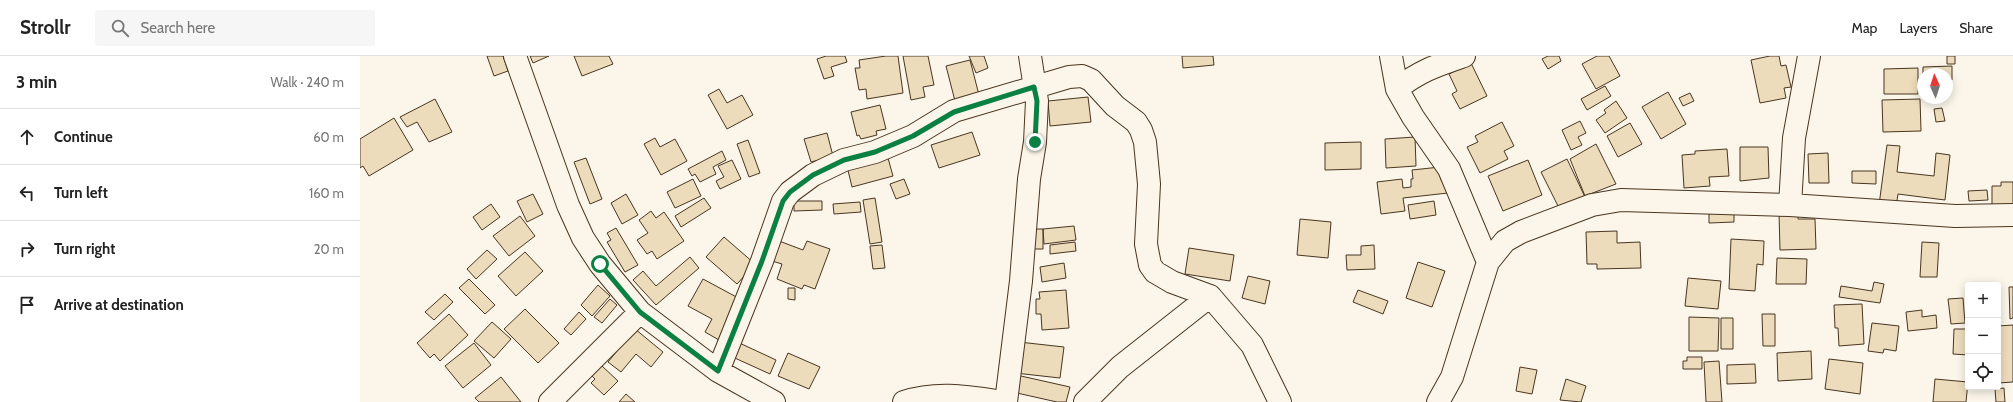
<!DOCTYPE html>
<meta charset="utf-8">
<style>
:root{--surface:#fff;--page:#f6f6f6;--text:#222;--muted:#767676;--line:#e0e0e0}
body{margin:0;font-family:Cabin,sans-serif;background:var(--page);color:var(--text)}
.controls{position:absolute;right:12px;bottom:12px;display:grid;overflow:hidden;border-radius:4px;box-shadow:0 2px 10px #0003}
.controls button{width:36px;height:36px;display:grid;place-items:center;padding:0;border:0;border-bottom:1px solid var(--line);background:var(--surface);color:var(--text);font:20px sans-serif}
.compass{position:absolute;left:1557px;top:12px;width:36px;height:36px;border-radius:50%;background:var(--surface);box-shadow:0 2px 10px #0003;rotate:357deg}
.stop{position:absolute;width:12px;height:12px;margin:-9px;border:3px solid #0b8043;border-radius:50%;background:#fff}
.stop.end{background:#0b8043;border-color:#fff;box-shadow:0 1px 4px #0008}
.list{margin:0;padding:0;list-style:none}
h2{display:flex;justify-content:space-between;align-items:center;height:52px;margin:0;padding:0 16px;font-size:17px}
h2 small{font-size:13px;font-weight:400;color:var(--muted)}
.list li{display:grid;grid-template-columns:26px 1fr auto;gap:12px;align-items:center;box-sizing:border-box;height:56px;padding:0 16px;border-top:1px solid var(--line)}
.list b{display:block;font-size:15px;white-space:nowrap}
.list em{font-size:13px;font-style:normal;color:var(--muted)}
.icon{flex:none;width:22px;height:22px;fill:none;stroke:currentColor;stroke-width:2;stroke-linecap:round;stroke-linejoin:round}
.map{position:relative;flex:none;width:1653px;height:346px;overflow:hidden}
header{display:flex;align-items:center;gap:24px;box-sizing:border-box;height:56px;padding:0 20px;background:var(--surface);border-bottom:1px solid var(--line)}
header strong{font-size:19px}
nav{display:flex;gap:22px;margin-inline-start:auto;font-size:14px}
.search{width:280px;height:36px;background:var(--page);display:flex;align-items:center;gap:10px;box-sizing:border-box;padding:0 14px;border-radius:4px;color:var(--muted);font-size:15px}
main{display:flex}
aside{flex:1;background:var(--surface)}
.map>svg:first-child{display:block}
.building{fill:#ecdcbc;stroke:#4a3520}
.lines{fill:none;stroke-linecap:round;stroke-linejoin:round}
.minor-casing{stroke:#4a3520;stroke-width:24}
.minor{stroke:#fbf6e9;stroke-width:22}
.route{stroke:#0b8043;stroke-width:5}
</style>
<header>
<strong>Strollr</strong>
<div class="search"><svg class="icon" aria-label="search" viewBox="0 0 24 24"><circle cx="10" cy="10" r="6"/><path d="M15 15l6 6"/></svg>Search here</div>
<nav><a>Map</a><a>Layers</a><a>Share</a></nav>
</header>
<main>
<aside>
<h2>3 min<small>Walk · 240 m</small></h2>
<ul class="list">
<li><svg class="icon" aria-label="ahead" viewBox="0 0 24 24"><path d="M12 20V5M6 11l6-6 6 6"/></svg><div><b>Continue</b></div><em>60 m</em></li>
<li><svg class="icon" aria-label="left" viewBox="0 0 24 24"><path d="M17 20v-9H6M10 6l-5 5 5 5"/></svg><div><b>Turn left</b></div><em>160 m</em></li>
<li><svg class="icon" aria-label="right" viewBox="0 0 24 24"><path d="M7 20v-9h11M14 6l5 5-5 5"/></svg><div><b>Turn right</b></div><em>20 m</em></li>
<li><svg class="icon" aria-label="arrive" viewBox="0 0 24 24"><path d="M6 21V4h12l-3 4 3 4H6"/></svg><div><b>Arrive at destination</b></div></li>
</ul>
</aside>
<div class="map">
<svg width="1653" height="346" viewBox="0 0 1653 346">
<rect width="100%" height="100%" fill="#fbf6e9"/>
<!-- building -->
<path class="building" d="M127,0H143L148,15L134,20Z
M170,0H189L173,7Z
M214,0H249L253,8L222,20Z
M466,0H485L487,6L471,11L474,20L464,23L457,3Z
M526,0H538L543,37L507,43L506,33L499,34L495,12H500L499,4Z
M543,0H568L574,29L563,31L565,41L551,44Z
M609,0H624L628,12L616,17Z
M822,0H853L854,9L823,12Z
M1188,0H1199L1201,5L1188,13L1182,3Z
M1237,0H1249L1260,20L1236,33L1222,8Z
M1410,0H1419L1421,10L1426,9L1431,31L1424,32L1426,42L1400,47L1391,4Z
M1587,0H1595V8H1587Z
M610,4L619,39L595,45L586,10Z
M1111,7L1127,40L1100,53L1092,38L1097,35L1089,18Z
M1592,10V24H1587V18H1563V11Z
M1558,12V38H1524V13Z
M1245,30L1251,40L1227,54L1221,43Z
M359,33L367,47L382,39L393,59L367,73L348,39Z
M1308,36L1326,68L1301,83L1282,51Z
M1330,37L1334,45L1323,50L1319,42Z
M728,41L731,66L690,70L688,45Z
M75,43L92,76L69,86L57,66L47,71L40,61Z
M1560,43L1561,75L1523,76L1522,44Z
M1256,45L1267,62L1245,77L1236,64L1246,57L1244,54Z
M520,49L526,73L516,75L517,79L501,83L499,79L497,80L491,56Z
M1582,52L1585,65L1576,66L1574,53Z
M34,62L53,94L9,120L3,110L0,112V83Z
M1220,65L1226,77L1218,81L1222,89L1211,94L1202,74Z
M1142,66L1154,90L1144,95L1148,103L1120,117L1107,91L1118,86L1115,80Z
M1270,67L1282,88L1258,101L1247,80Z
M612,76L620,99L579,112L571,89Z
M467,77L473,100L451,106L444,83Z
M1055,81L1056,110L1026,112L1025,83Z
M295,82L300,91L315,83L327,105L301,119L284,88Z
M388,84L400,117L389,121L377,88Z
M1001,86V113L965,114V87Z
M1236,88L1256,128L1225,140L1210,103Z
M1527,89L1540,90L1537,116L1574,120L1576,97L1590,99L1585,144L1538,138L1536,151L1519,149Z
M1380,91H1408L1409,122L1380,125Z
M1367,93L1369,120L1349,121L1350,130L1324,132L1322,99L1335,98V95Z
M362,95L366,104L353,111L356,118L340,126L335,118L332,120L328,113Z
M526,95L533,120L492,131L486,106Z
M1468,97L1469,127H1449L1448,98Z
M226,102L242,143L230,148L214,106Z
M1207,103L1225,141L1200,154L1181,116Z
M372,104L381,123L360,133L356,125L364,121L358,110Z
M1168,104L1182,139L1143,155L1128,120Z
M1080,111L1081,124L1087,123L1088,137L1043,142L1045,155L1021,158L1017,126L1042,123L1043,132L1051,131V123H1053L1052,114Z
M1492,115H1516V128L1492,127Z
M333,123L341,140L315,152L307,136Z
M544,123L550,138L536,143L530,128Z
M1641,126H1653V150L1632,151V130H1641Z
M1627,134L1628,144L1609,145L1608,135Z
M173,138L183,158L167,166L157,145Z
M266,138L278,159L262,168L251,147Z
M344,142L351,152L321,171L315,160Z
M515,142L522,186L510,188L503,144Z
M434,145H462V154L434,155Z
M1074,145L1076,159L1050,163L1048,149Z
M500,146L501,156L474,158L473,148Z
M131,148L140,161L122,174L113,161Z
M1349,150H1374V166L1349,167Z
M291,155L296,162L304,156L324,185L297,203L292,195L287,198L277,184L288,177L279,164Z
M1438,156V163H1455L1456,193L1420,194L1419,157Z
M160,160L175,180L149,200L133,180Z
M940,163L971,166L968,202L937,199Z
M714,170L716,184L684,188L683,173Z
M256,172L278,209L265,216L247,186L251,184L247,177Z
M670,173H683V193H670Z
M1257,175V187L1280,186L1281,212L1237,213V208H1227L1226,176Z
M364,181L395,208L377,228L346,201Z
M1371,183L1404,185L1403,209L1397,208L1395,235L1369,233Z
M419,185L443,194L447,185L470,193L455,233L444,229L442,233L417,223L422,208L412,205Z
M715,186L716,195L690,198V189Z
M1562,186L1579,187L1577,221H1560Z
M522,189L525,212L513,213L510,190Z
M1014,189L1015,213L987,214L986,199H1001V190Z
M829,192L874,199L870,225L825,218Z
M127,194L137,203L116,223L107,213Z
M165,196L183,215L156,240L138,220Z
M330,201L339,212L296,249L273,224L283,215L296,230Z
M1417,202L1447,203L1446,228H1416Z
M1058,206L1085,215L1072,251L1046,242Z
M704,207L706,222L682,226L680,211Z
M888,220L910,225L905,248L882,242Z
M1328,222L1361,225L1358,253L1325,250Z
M109,223L135,249L125,258L99,232Z
M343,223L382,244L359,284L345,276L352,263L328,250Z
M1514,226L1524,228L1520,247L1479,241L1481,230L1512,235Z
M238,229L250,240L232,260L221,249Z
M1649,231H1653V262L1650,263Z
M428,232H435V244L428,243Z
M706,234L709,272L682,274L681,258H676V243H680L679,236Z
M998,234L1028,245L1023,258L993,246Z
M85,238L93,246L74,264L65,256Z
M1603,242L1605,267L1591,268L1588,243Z
M250,243L257,249L242,267L234,261Z
M1502,248L1504,288L1479,290L1478,272H1475L1474,249Z
M165,253L199,287L178,307L144,273Z
M1562,254V261L1576,259L1577,272L1548,275L1546,256Z
M219,256L226,263L211,279L204,273Z
M89,258L108,279L80,305L74,298L70,302L57,287Z
M1402,258H1415V290H1403Z
M1329,261L1359,262L1358,295H1329Z
M1361,262H1373V293H1361Z
M132,266L151,283L134,302L114,285Z
M1512,267L1539,270L1536,295L1524,293L1523,297L1508,295Z
M1653,269V326L1638,327V270Z
M275,273L303,296L291,311L276,298L261,316L248,306Z
M1594,273H1608V299L1593,298Z
M373,284L416,304L410,318L366,298Z
M659,286L704,291L700,322L655,317Z
M114,287L131,309L103,332L85,310Z
M1451,295L1452,323L1418,325L1417,297Z
M428,297L460,311L449,333L418,320Z
M1327,301H1342V313H1323V305H1327Z
M1469,303L1503,307L1500,338L1465,333Z
M1359,305L1362,346H1346L1344,306Z
M1395,308L1396,327L1367,328V309Z
M242,310L258,325L244,339L231,327L235,323L232,320Z
M1160,311L1177,314L1172,338L1156,335Z
M652,318L710,331L706,346H697L648,335Z
M141,321L161,346H119L115,342Z
M1206,323L1226,330L1221,346L1200,344Z
M1575,323L1608,326L1606,346H1573Z
M1644,332L1645,346H1636L1635,333Z
M266,338L275,346H259Z"/>
<g class="lines">
<!-- minor casing -->
<g class="minor-casing">
<path id="minor" d="M155,0L208,149L223,182L240,208L280,256L358,315L414,346
M1031,0L1037,33L1053,61L1089,113L1128,206
M1037,33C1059,15 1078,9 1104,0
M1430,149L1434,82L1449,0
M358,315L402,205L423,145L430,136L453,119L484,104L515,96L553,80L594,55L709,21L722,20L731,24L755,50L776,66L781,74L785,86L789,128L786,188L790,209L795,216L812,226L850,240L892,289L920,346
M190,346L280,256
M544,346C578,335 609,341 643,346
M646,346L661,225L669,123L675,86L677,45L670,0
M725,346L760,311L850,240
M1078,346L1092,321L1128,206L1145,185L1161,176L1232,149L1261,144L1430,149L1595,160L1653,159"/>
</g>
<!-- minor -->
<use href="#minor" class="minor"/>
</g>
<g class="lines">
<!-- route -->
<path class="route" d="M240,208L280,256L358,315L402,205L423,145L430,136L453,119L484,104L515,96L553,80L594,56L674,31L677,45L675,86"/>
</g>
</svg>
<div class="controls">
<button>+</button>
<button>−</button>
<button><svg class="icon" aria-label="locate" viewBox="0 0 24 24"><circle cx="12" cy="12" r="6"/><path d="M12 2v4M12 18v4M2 12h4M18 12h4"/></svg></button>
</div>
<svg class="compass" viewBox="-18 -18 36 36"><path d="M0-13l5 13h-10z" fill="#e53935"/><path d="M0 13l5-13h-10z" fill="#767676"/></svg>
<div class="stop" style="left:240px;top:208px"></div>
<div class="stop end" style="left:675px;top:86px"></div>
</div>
</main>
